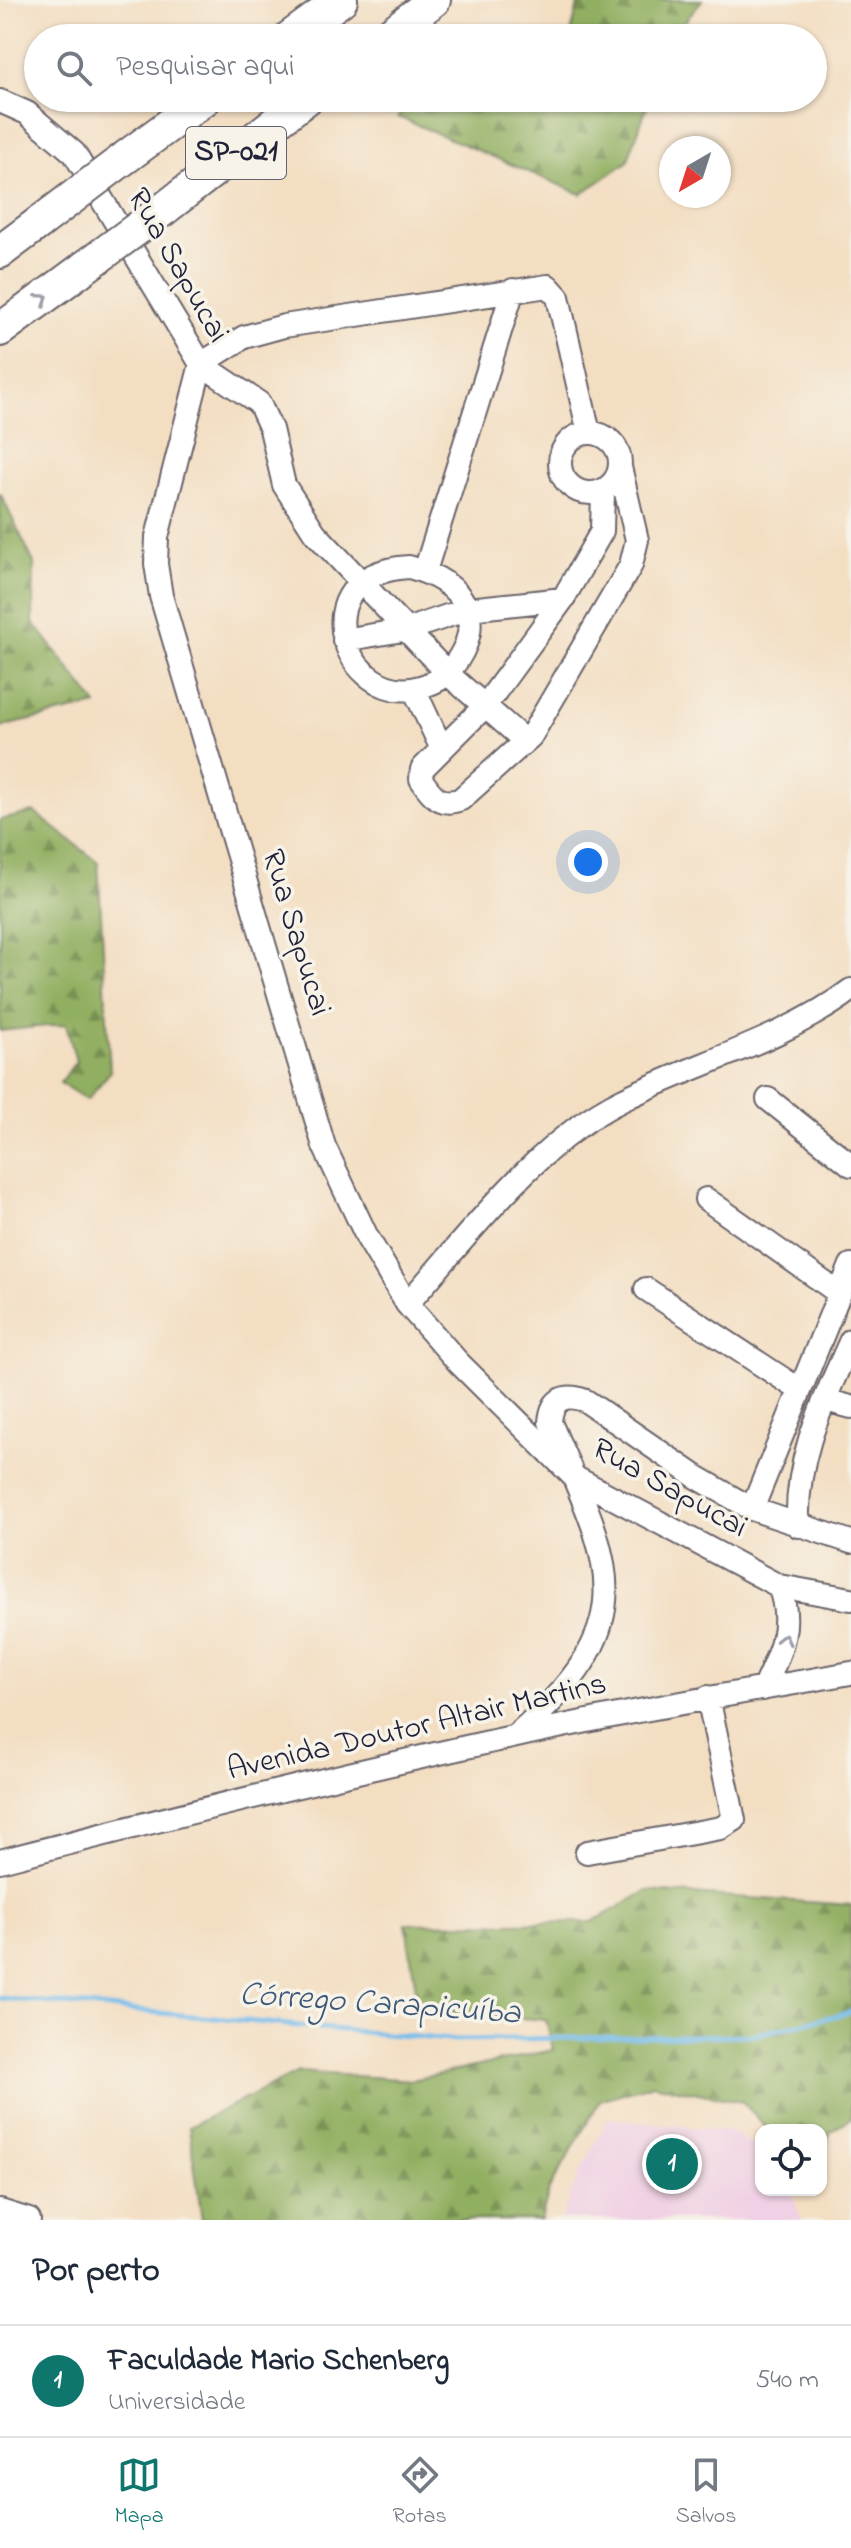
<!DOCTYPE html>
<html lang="pt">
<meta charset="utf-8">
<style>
:root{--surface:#fff;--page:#f6f6f7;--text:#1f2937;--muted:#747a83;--line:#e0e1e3;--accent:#0f766e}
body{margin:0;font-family:"Indie Flower",sans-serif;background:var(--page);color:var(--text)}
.controls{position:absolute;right:24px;bottom:24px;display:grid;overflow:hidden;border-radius:16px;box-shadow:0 2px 6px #0004}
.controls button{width:72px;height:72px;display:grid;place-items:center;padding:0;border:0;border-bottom:2px solid var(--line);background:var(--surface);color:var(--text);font:40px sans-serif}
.compass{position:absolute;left:659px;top:136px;width:72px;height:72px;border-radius:50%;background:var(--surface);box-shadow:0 2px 6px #0004;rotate:219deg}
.you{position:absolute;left:588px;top:862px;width:28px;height:28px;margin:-20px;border:6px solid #fff;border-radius:50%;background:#1a73e8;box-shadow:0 0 0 12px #1a73e833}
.badge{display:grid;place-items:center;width:52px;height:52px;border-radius:50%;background:var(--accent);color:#fff;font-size:26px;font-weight:700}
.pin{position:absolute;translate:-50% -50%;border:4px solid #fff;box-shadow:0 2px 8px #0006}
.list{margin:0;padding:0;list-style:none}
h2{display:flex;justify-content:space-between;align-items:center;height:104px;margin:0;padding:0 32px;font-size:34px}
h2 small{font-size:26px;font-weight:400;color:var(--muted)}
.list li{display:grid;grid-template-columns:52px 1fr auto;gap:24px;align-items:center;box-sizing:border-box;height:112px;padding:0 32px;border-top:2px solid var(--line)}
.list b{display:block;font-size:30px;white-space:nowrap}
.list p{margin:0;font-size:26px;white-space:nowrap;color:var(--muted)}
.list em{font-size:26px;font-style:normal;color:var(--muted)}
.icon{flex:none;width:44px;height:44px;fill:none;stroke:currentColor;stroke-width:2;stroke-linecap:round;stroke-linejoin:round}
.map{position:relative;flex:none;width:851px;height:2220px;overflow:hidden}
.search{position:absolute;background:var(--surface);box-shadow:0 2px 6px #0004;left:24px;right:24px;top:24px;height:88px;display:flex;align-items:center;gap:20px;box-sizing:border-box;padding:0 28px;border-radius:44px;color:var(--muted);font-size:30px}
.sheet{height:216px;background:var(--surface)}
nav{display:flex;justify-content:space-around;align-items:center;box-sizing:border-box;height:112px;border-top:2px solid var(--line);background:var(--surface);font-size:22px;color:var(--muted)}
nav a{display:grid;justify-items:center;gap:4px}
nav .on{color:var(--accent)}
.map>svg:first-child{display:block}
.built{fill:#f0d0e4}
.forest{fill:url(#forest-firs);stroke:#5a684e;stroke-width:2}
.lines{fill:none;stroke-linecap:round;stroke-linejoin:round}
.stream{stroke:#72bbeb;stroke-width:5}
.minor-casing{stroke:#6b646a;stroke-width:26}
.highway-casing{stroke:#6b646a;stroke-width:36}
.minor{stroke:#fff;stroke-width:22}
.highway{stroke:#fff;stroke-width:32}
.highway-bridge-casing{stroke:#6b646a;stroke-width:36;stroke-linecap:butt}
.highway-bridge{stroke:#fff;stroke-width:32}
.oneway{stroke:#9c9ca7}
.labels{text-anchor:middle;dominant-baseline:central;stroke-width:7;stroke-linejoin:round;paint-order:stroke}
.shield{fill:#f7f3e8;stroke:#62616f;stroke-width:2}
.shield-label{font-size:30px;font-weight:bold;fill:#22223b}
.street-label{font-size:32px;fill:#22223b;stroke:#f7f3e8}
.water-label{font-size:34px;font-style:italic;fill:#3e5879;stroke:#f7f3e8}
</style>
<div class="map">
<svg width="851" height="2220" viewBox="0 0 851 2220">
<defs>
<pattern id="forest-firs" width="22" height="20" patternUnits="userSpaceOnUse" patternTransform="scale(2)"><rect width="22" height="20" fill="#91af61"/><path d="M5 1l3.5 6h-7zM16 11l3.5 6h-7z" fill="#768e51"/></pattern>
</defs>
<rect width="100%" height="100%" fill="#f7f3e8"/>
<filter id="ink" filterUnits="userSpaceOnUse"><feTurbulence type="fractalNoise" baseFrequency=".0125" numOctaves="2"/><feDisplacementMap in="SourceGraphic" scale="16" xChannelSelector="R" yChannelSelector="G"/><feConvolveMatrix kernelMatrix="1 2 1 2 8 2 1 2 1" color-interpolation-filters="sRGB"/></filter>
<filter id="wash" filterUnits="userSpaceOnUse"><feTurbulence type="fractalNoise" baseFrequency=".006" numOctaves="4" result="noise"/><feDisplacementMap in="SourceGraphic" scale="32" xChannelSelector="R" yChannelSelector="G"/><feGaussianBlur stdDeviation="1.8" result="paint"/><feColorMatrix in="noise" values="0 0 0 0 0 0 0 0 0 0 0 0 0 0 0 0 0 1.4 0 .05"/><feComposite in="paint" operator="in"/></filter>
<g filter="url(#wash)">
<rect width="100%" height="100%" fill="#f3dec2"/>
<!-- built -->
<path class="built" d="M608,2118L730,2131L761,2150V2190H790L802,2220H561L577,2178Z"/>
<!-- forest -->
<path class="forest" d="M579,0H702L672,38H570Z
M408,98H650L627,162L581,194L398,117Z
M0,493L34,563L33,622L97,705L0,727Z
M34,812L98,862L110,1072L87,1100L60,1083L76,1061L66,1024L0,1031V820Z
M647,1891L851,1905V2118L830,2132L824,2151L821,2130H768L743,2102L653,2084L600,2100L549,2190L541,2220H277L269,2216L265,2220H202L189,2127L298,2072L412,2080L553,2050L546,2020L419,2010L406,1924L592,1922Z"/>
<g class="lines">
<!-- stream -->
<path class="stream" d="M0,1998L450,2040L753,2035L851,2012"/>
</g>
</g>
<g filter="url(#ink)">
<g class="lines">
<!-- minor casing -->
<g class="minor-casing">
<path id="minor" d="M0,101L27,113L74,153L201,364L157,537L156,564L161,596L324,1146L367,1237L407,1304L458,1362L574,1477L779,1586L851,1599
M560 463a30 30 0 1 1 60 0a30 30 0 1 1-60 0Z
M603,491L602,531L563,599L485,706L422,769L421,779C432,796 441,807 461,799L531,736L631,565L637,540L620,467
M409,567C464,582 490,620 451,669C444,679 431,684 420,687C347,709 295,574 409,567Z
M425,571L513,290
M344,640L409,629L468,609L563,599
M414,689L441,747
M525,741L448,674L315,533L284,485L271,429L259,403L201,364L244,337L284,326L548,286L558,297L589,433
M768,1099L851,1165
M706,1199L840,1294
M646,1289L800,1390
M407,1304C469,1235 538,1141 622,1100C694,1064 786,1039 851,990
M825,1400L851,1407
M752,1509L851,1265
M798,1526C795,1456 823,1403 851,1340
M763,1689C780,1653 794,1625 779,1586
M517,1734C650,1619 609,1561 550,1422C552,1398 565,1393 586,1401L695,1476L752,1509L851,1542
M587,1852L721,1828L734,1820L708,1697
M0,1861C170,1817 340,1774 512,1737C624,1712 738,1693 851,1673
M0,2211L29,2220"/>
</g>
<!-- highway casing -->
<g class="highway-casing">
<path id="highway" d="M289,38L341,0
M385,38L434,0
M126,157L206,98
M164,209L307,98
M0,252L40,222
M0,330L85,267"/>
</g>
<!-- minor -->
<use href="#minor" class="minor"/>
<!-- highway -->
<use href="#highway" class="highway"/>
<!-- highway-bridge casing -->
<g class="highway-bridge-casing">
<path id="highway-bridge" d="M40,222L126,157
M85,267L164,209"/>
</g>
<!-- highway-bridge -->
<use href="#highway-bridge" class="highway-bridge"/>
</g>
<!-- one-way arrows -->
<defs><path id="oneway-chevron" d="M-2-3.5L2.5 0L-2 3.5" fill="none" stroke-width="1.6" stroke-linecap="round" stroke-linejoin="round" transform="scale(2)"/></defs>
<g class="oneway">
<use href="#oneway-chevron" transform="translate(43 299) rotate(-36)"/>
<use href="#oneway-chevron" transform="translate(784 1639) rotate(-77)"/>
</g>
</g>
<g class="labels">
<!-- shield labels -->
<rect class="shield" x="186" y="127" width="100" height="52" rx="6"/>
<g class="shield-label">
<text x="236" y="153">SP-021</text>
</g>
<!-- street labels -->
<g class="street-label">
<text transform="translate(177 266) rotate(60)">Rua Sapucai</text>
<text transform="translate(295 933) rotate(73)">Rua Sapucai</text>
<text transform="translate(669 1489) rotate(29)">Rua Sapucai</text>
<text transform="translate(417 1728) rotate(-13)">Avenida Doutor Altair Martins</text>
</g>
<!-- water labels -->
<g class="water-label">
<text transform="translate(380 2005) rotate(4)">Córrego Carapicuíba</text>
</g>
</g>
</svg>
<div class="controls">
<button><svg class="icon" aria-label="locate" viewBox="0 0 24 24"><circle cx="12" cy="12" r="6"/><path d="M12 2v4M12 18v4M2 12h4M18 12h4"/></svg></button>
</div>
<svg class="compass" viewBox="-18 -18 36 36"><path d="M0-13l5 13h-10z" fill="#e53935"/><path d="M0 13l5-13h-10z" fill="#747a83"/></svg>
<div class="you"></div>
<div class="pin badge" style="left:672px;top:2164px">1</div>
<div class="search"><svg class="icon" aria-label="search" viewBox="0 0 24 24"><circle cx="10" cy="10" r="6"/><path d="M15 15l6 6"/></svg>Pesquisar aqui</div>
</div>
<section class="sheet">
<h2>Por perto<small></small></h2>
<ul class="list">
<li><span class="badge">1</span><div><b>Faculdade Mario Schenberg</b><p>Universidade</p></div><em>540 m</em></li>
</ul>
</section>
<nav>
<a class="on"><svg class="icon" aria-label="map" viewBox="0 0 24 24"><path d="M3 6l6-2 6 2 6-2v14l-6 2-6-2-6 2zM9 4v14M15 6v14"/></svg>Mapa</a>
<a><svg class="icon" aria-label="directions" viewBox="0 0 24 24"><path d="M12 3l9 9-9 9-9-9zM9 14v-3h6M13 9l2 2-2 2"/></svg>Rotas</a>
<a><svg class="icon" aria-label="saved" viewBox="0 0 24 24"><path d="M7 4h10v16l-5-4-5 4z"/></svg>Salvos</a>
</nav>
